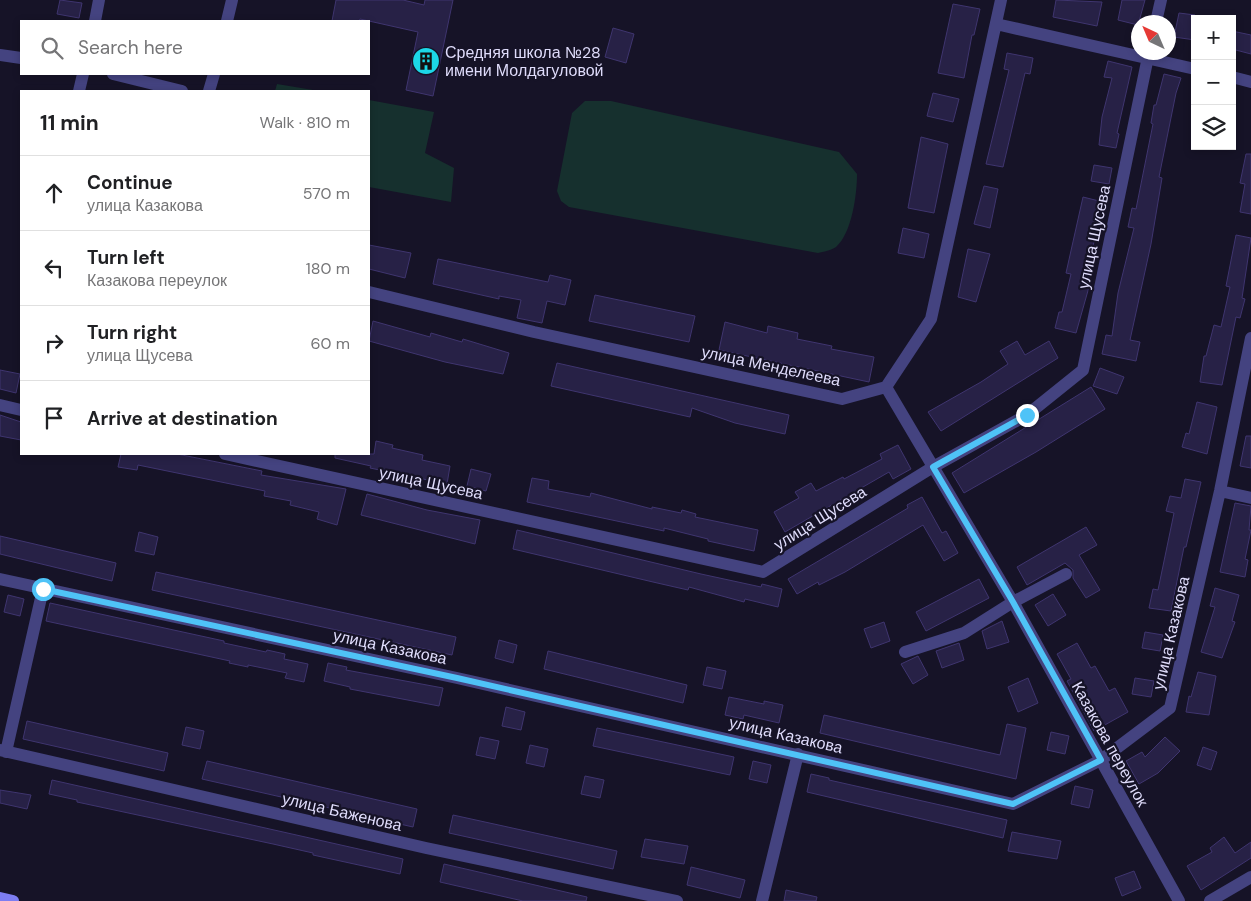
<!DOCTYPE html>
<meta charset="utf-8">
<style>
:root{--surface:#fff;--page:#f2f2f2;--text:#202124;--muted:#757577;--line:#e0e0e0}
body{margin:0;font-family:"DM Sans",sans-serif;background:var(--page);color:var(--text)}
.controls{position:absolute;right:15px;top:15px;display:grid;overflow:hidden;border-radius:0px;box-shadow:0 2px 8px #0003}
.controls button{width:45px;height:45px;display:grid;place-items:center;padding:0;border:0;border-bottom:1px solid var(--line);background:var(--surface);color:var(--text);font:25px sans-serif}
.compass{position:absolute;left:1131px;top:15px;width:45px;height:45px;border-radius:50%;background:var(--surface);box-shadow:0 2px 8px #0003;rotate:316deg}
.stop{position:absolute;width:15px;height:15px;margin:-11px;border:4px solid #4fc3f7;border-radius:50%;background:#fff}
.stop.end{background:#4fc3f7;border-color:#fff;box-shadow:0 1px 5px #0008}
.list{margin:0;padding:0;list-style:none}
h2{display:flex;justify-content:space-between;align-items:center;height:65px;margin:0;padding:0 20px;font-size:21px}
h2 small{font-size:16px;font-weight:400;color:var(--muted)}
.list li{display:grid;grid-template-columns:32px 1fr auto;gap:15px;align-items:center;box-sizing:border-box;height:75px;padding:0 20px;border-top:1px solid var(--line)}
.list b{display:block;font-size:19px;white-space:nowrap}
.list p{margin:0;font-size:16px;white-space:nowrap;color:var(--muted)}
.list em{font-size:16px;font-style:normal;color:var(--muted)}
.icon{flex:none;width:28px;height:28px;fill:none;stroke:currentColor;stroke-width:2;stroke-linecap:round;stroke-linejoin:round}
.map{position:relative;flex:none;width:1251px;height:901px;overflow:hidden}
.search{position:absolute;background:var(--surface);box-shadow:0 2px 8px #0003;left:20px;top:20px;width:350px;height:55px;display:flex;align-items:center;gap:12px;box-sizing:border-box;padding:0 18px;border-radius:0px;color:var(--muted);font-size:19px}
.panel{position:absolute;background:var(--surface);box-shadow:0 2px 8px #0003;left:20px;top:90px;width:350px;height:365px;border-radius:0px}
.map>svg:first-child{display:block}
.green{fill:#16302e}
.building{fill:#272146;stroke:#3f356f}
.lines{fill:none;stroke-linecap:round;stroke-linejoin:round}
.street{stroke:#444380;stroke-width:12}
.secondary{stroke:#7d7df1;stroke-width:12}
.route{stroke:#4fc3f7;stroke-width:6}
.labels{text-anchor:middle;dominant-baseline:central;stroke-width:4.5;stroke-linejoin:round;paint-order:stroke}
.poi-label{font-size:16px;fill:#dfdcfb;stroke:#161327;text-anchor:start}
.street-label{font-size:16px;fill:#dfdcfb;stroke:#161327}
</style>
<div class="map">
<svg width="1251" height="901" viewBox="0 0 1251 901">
<rect width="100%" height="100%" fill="#161327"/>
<!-- green -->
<path class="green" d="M277,84L319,91H275Z
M369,100L434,112L425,153L454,168L451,202L369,187Z
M585,101H611L839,152L857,174C857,194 852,233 836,247C832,250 823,252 818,253L569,207L561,201L557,191L572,113Z"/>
<!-- building -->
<path class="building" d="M60,0L82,3L79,18L57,14Z
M336,0H403L424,5L425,0H453L433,96L406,90L418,32L360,19L359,21H332Z
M1056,0L1102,2L1097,26L1053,17Z
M1122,0H1145L1138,25L1118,20Z
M953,4L980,9L974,35H972L964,78L938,73Z
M1179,13L1195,15V40L1174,37Z
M613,28L634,34L626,63L605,57Z
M1232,31L1251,35V54L1232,49Z
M1007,53L1033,58L1030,74L1025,73L1003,167L986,164L1009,70L1004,69Z
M1108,61L1132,67L1117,133L1119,134L1116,148L1099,145L1102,117L1112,78L1104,77Z
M1164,74L1181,78L1176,93L1159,177L1162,178L1151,244L1130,340L1140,342L1136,361L1102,354L1106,335L1112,336L1118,293L1134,228L1128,227L1132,208L1136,209L1153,124L1151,123L1154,105H1156Z
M933,93L959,99L953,122L927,116Z
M921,137L948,144L934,213L908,208Z
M1246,154H1251V214L1240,212L1245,184L1240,183Z
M1094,165L1112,168L1109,184L1091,181Z
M984,186L998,189L990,228L974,224Z
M1083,197L1103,202L1084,286L1089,287L1076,333L1055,328L1059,312H1062L1071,274L1066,273Z
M903,228L929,234L924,258L898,253Z
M1236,235L1251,238L1242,298L1245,299L1240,318L1236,317L1222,385L1200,382L1204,356H1206L1214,325L1221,327L1230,287L1226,286Z
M369,245L411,253L405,278L369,269Z
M968,249L990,254L976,302L958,297Z
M438,259L548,282L550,275L571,280L565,305L547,301L542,323L517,318L521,300L499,296V299L433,284Z
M595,295L695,316L689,342L589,321Z
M373,321L430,337L431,333L462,342L463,339L509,353L503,374L445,362L369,341Z
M725,322L767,333L768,326L798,333L797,339L832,346L831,349L874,357L869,382L719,350Z
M1017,341L1025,355L1049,341L1058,358L941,431L928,412L981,382L1008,364L1000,351Z
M557,363L789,415L785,434L735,423L692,408L690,417L551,386Z
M1100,368L1124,377L1117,394L1093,386Z
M0,370L20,374L16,393L0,389Z
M1091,387L1105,409L1036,452L964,493L952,473Z
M1197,402L1217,407L1207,454L1182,447L1186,433L1189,434Z
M0,415L21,422V440L0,436Z
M1246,436H1251V468L1240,466Z
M376,441L393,445L392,448L423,455L422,460L450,466L447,484L370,468L371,466L335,458V454H374Z
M898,445L911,469L893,479L889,472L785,532L774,512L799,498L795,492L811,483L816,491L843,477L844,479L882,459L880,454Z
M121,454H177L262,471L261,475L346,489L337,525L317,519L319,512L290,505L291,501L264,496L265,491L138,465L137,470L118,467Z
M471,469L491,474L486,491L467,486Z
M532,478L549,481L548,489L590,497L591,493L652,509V507L681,513L682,510L696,514L695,517L758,530L754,551L708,541V539L664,528V531L527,502Z
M1185,479L1201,482L1186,547H1184L1171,611L1149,608L1153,589L1158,590L1174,513L1166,511L1170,496L1181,498Z
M367,494L427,510L480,520L475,544L361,515Z
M922,497L942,533L946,531L958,553L944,561L923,525L845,572L819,585L818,582L797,594L788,579L908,508L907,505Z
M1235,503L1251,506L1249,530H1251L1245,559L1248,560L1245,577L1220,572Z
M1086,527L1097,545L1079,555L1100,590L1086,598L1073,578V570L1065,563L1027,585L1017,567Z
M517,530L701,574L761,587L762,584L782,589L778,607L745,599L744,602L689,587L688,590L653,582L513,549Z
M139,532L158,537L154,555L135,551Z
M0,536L116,563L112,581L0,554Z
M156,572L456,637L452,655L152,590Z
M979,579L989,598L926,631L916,612Z
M1215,588L1239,595L1232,621L1235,622L1222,658L1201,652L1215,607L1210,606Z
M1053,594L1066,615L1048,626L1035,605Z
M8,595L24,599L20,616L4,612Z
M50,603L224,641V643L266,652L267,650L285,654L284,659L308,664L304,682L285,678L287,673L248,665V667L229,663L230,661L46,621Z
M1002,621L1009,642L987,649L982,631Z
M884,622L890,641L871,648L864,629Z
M1145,632L1163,635L1160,651L1142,648Z
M499,640L517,645L513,663L495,658Z
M959,643L964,660L942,668L936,651Z
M1077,643L1091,668L1095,666L1109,691L1115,688L1128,712L1094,731L1067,681L1071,679L1057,654Z
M548,651L687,685L683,703L544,669Z
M918,656L928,675L913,684L901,664Z
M328,663L347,667L346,670L443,688L439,706L350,689V687L324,681Z
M707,667L726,671L722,689L703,685Z
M1198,672L1216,676L1209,715L1186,712L1189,696L1191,697Z
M1028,678L1038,703L1018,712L1008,687Z
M1135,678L1154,681L1151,697L1132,694Z
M729,697L764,704V701L783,705L779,723L744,715L743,719L725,715Z
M506,707L525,712L521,730L502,726Z
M824,715L1000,755L1007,724L1026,728L1016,779L820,733Z
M27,721L168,753L164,771L23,739Z
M186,727L204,731L200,749L182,745Z
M597,728L734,757L730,775L593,746Z
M1051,732L1069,736L1065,754L1047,750Z
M480,737L499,741L495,759L476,755Z
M1165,737L1180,751L1158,773L1139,784L1126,761L1142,752L1145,757Z
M530,745L548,749L544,767L526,763Z
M1203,747L1217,752L1211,770L1197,765Z
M207,761L417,809L413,827L202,779Z
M753,761L771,765L767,783L749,779Z
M811,774L829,778V780L1007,820L1003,838L807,792Z
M585,776L604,780L600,798L581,794Z
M52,780L403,859L400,874L313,855V853L273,844L77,802V800L49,794Z
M1075,786L1093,790L1089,808L1071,804Z
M0,790L31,795L27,809L0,803Z
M453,815L617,851L613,869L449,833Z
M1012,832L1061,841L1057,859L1008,851Z
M1224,837L1235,853L1251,842V858L1201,890L1187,866L1212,852L1210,848Z
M645,839L688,846L684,864L641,857Z
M444,864L587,897L586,901H523L440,882Z
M691,867L745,880L740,898L687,885Z
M1134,871L1141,888L1122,896L1115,878Z
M786,890L817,897L816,901H784Z"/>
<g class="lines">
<!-- street -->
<path class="street" d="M95,21L99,0
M227,21L232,0
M1156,22L1161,0
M996,24L1195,69
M0,55L21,58
M113,74L182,91
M1232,77L1251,82
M79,91L83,74
M209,91L214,74
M369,292L534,332L842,399L886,387L931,319L1001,0
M886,387L1013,602L1179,901
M0,405L21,410
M225,454L763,572L933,467L1027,415L1083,370L1149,52
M1220,491L1251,498
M0,579L457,678L1013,804L1101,760L1170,708L1220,491L1251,338
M905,652L964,633L1013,602L1066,574
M0,750L426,848L677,901
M6,752L43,589
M762,901L798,754
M1210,901L1251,877"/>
<!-- secondary -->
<path class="secondary" d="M0,898L13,901"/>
</g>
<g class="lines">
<!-- route -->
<path class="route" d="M43,589L457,678L1013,804L1101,760L1013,602L933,467L1027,415"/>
</g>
<!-- icons -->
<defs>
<g id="building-disc" transform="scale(1.4375)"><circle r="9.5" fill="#1cd7e7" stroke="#161327"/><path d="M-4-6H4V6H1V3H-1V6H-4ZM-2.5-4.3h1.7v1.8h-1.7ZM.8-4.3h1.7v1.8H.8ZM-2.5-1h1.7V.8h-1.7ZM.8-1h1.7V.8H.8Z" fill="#111"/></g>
</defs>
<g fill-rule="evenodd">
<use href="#building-disc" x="426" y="61"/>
</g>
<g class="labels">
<!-- poi labels -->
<g class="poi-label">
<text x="445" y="52">Средняя школа №28<tspan x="445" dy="18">имени Молдагуловой</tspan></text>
</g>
<!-- street labels -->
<g class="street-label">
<text transform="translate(1094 237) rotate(-78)">улица Щусева</text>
<text transform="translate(771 366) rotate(12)">улица Менделеева</text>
<text transform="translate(431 483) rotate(12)">улица Щусева</text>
<text transform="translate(820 518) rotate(-32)">улица Щусева</text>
<text transform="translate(1171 633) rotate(-77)">улица Казакова</text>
<text transform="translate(390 647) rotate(12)">улица Казакова</text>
<text transform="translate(786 735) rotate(13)">улица Казакова</text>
<text transform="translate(1110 744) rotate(61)">Казакова переулок</text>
<text transform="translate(342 812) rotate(13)">улица Баженова</text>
</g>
</g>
</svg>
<div class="controls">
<button>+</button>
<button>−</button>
<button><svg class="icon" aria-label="layers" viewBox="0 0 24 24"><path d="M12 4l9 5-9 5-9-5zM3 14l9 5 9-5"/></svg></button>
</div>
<svg class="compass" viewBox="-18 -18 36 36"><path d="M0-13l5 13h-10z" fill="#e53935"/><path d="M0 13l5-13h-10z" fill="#757577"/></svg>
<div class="stop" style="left:43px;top:589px"></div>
<div class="stop end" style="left:1027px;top:415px"></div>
<div class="search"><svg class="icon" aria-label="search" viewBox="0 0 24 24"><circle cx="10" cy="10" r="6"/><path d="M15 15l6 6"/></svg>Search here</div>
<section class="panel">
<h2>11 min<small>Walk · 810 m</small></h2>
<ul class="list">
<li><svg class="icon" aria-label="ahead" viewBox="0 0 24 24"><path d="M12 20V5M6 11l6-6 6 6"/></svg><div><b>Continue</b><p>улица Казакова</p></div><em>570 m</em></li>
<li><svg class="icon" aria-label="left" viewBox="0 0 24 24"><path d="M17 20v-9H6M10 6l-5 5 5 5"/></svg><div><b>Turn left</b><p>Казакова переулок</p></div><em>180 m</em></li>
<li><svg class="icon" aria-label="right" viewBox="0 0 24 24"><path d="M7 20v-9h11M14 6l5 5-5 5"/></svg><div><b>Turn right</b><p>улица Щусева</p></div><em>60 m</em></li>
<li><svg class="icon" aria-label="arrive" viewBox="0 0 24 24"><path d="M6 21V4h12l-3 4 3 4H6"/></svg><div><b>Arrive at destination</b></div></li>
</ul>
</section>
</div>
